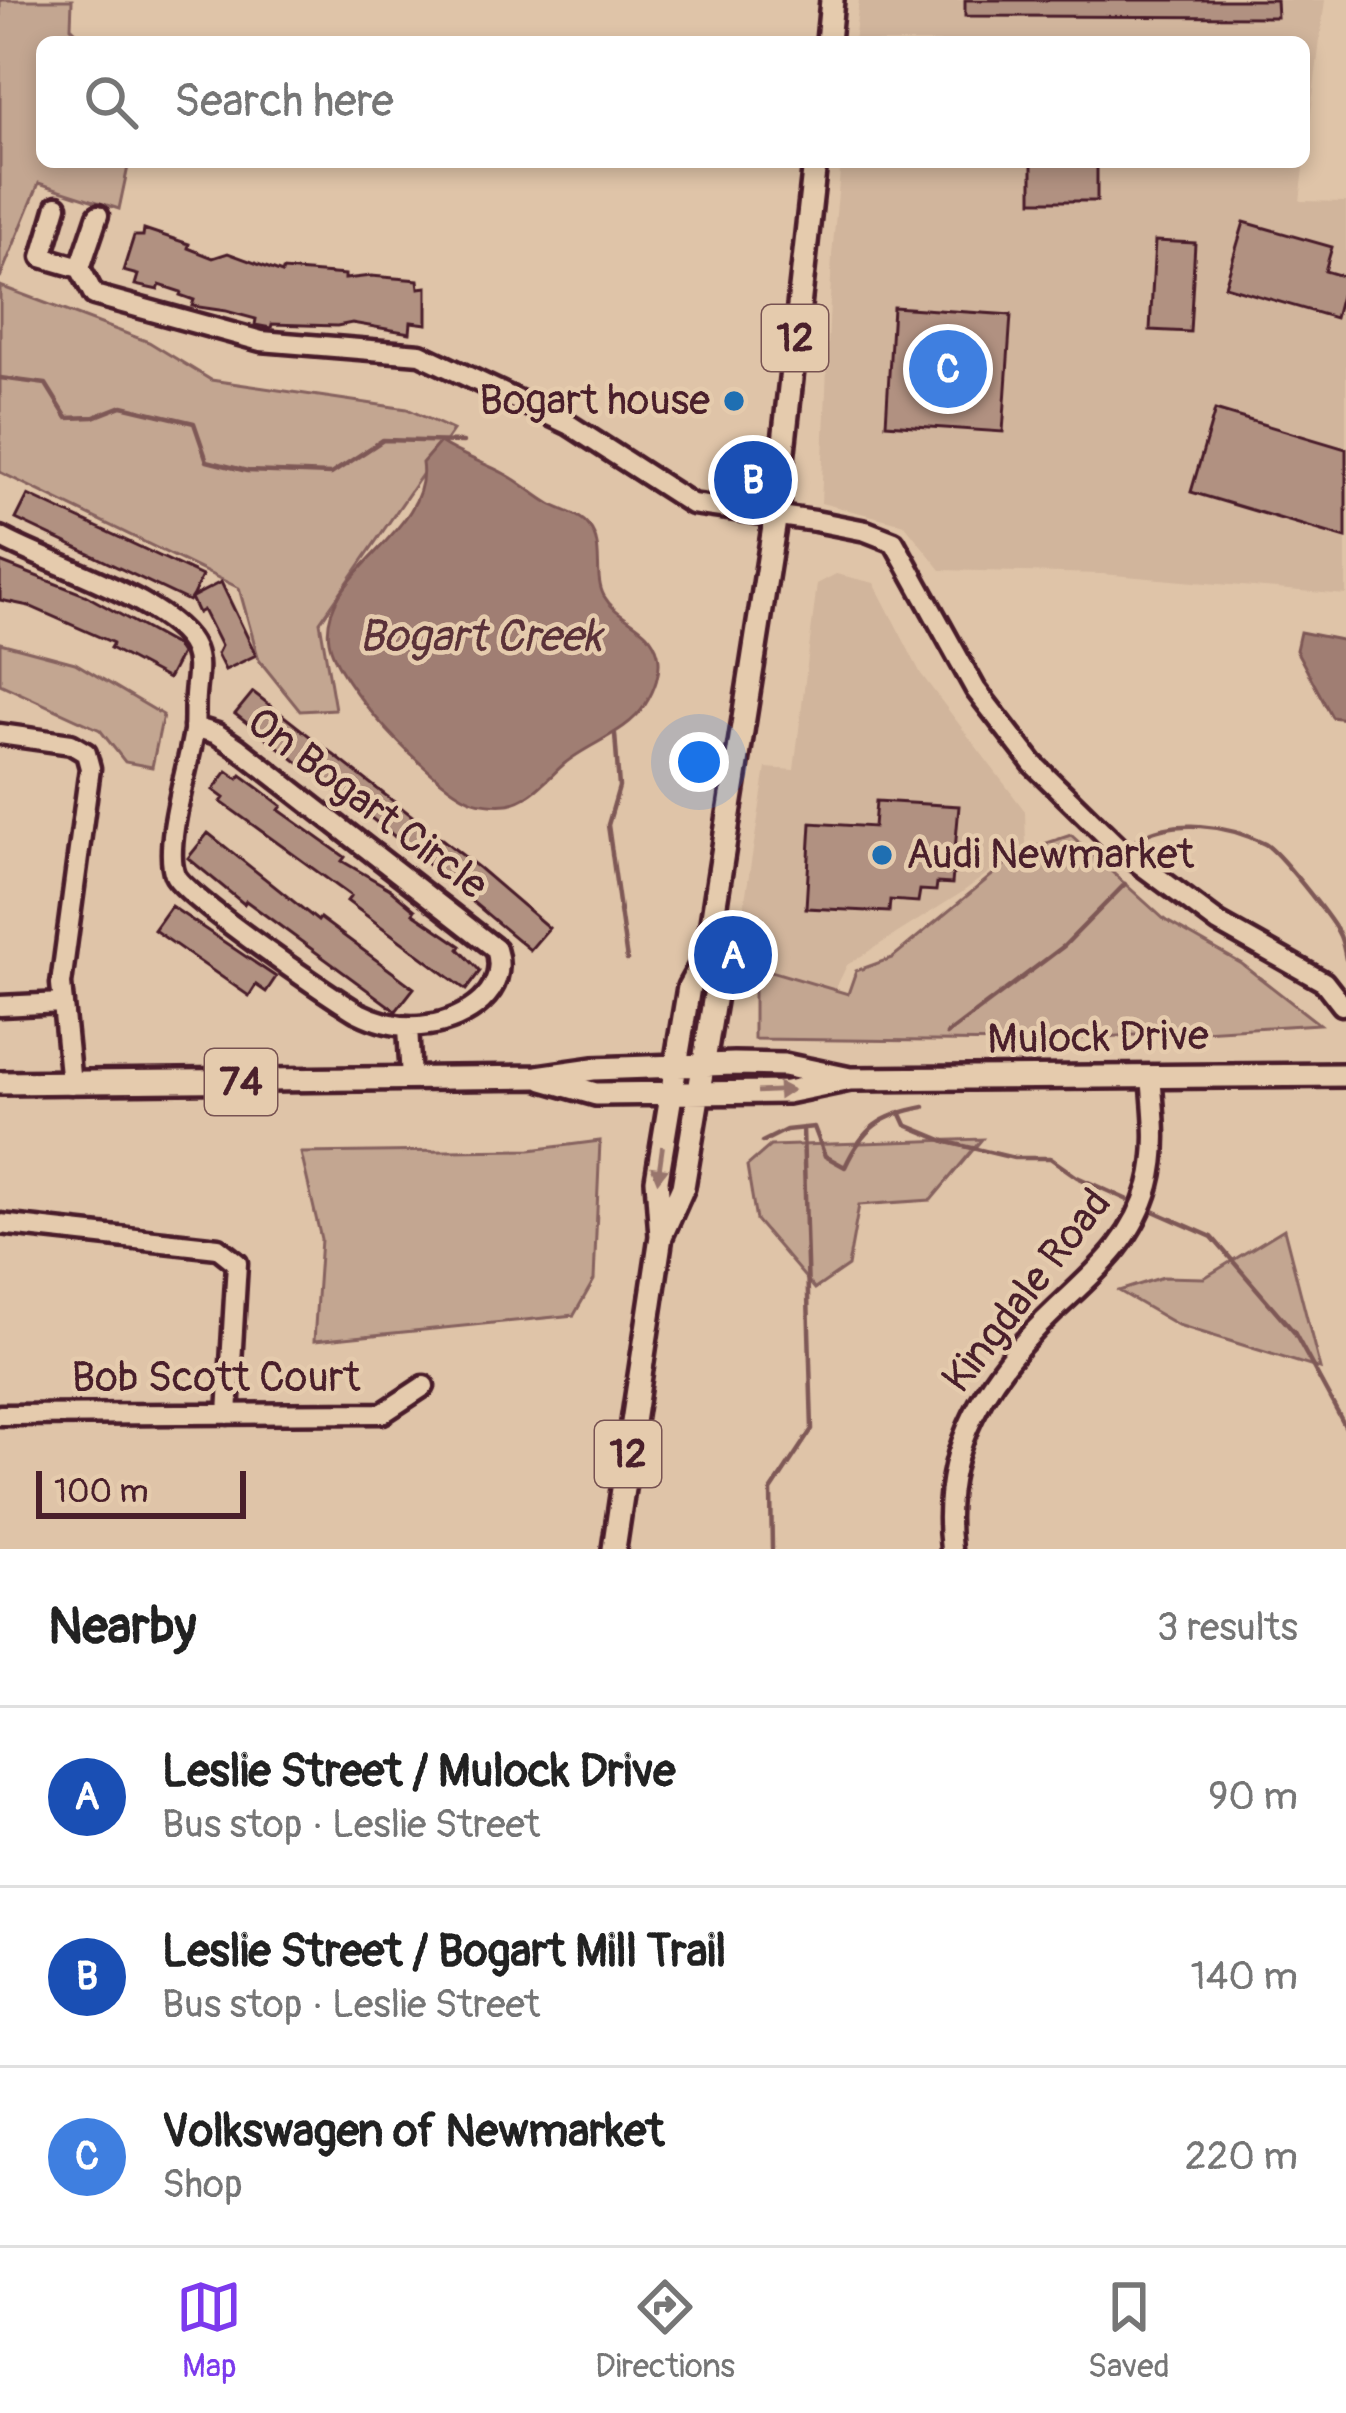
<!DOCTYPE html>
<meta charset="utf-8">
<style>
:root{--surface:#fff;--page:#f2f2f2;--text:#222;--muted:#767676;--line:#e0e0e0;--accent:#7c3aed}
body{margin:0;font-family:Pangolin,sans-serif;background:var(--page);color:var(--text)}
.scale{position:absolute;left:36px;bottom:30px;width:210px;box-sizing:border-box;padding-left:12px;border:6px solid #4a1f2b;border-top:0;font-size:33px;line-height:42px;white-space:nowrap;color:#4a1f2b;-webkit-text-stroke:9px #e5cbad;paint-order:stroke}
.you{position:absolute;left:699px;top:762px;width:42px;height:42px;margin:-30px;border:9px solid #fff;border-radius:50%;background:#1a73e8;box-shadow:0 0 0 18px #1a73e833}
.badge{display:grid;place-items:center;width:78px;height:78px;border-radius:50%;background:var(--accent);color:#fff;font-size:39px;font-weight:700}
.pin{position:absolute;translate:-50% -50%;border:6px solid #fff;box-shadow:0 3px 12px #0006}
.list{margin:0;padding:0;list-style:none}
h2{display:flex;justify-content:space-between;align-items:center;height:156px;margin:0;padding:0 48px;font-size:51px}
h2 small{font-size:39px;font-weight:400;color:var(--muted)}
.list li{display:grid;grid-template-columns:78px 1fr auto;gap:36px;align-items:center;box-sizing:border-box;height:180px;padding:0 48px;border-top:3px solid var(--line)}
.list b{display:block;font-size:45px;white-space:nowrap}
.list p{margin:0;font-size:39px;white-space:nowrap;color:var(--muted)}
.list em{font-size:39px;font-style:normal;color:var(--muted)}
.icon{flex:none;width:66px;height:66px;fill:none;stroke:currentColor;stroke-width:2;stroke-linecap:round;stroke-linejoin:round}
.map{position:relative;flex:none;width:1346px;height:1549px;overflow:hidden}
.search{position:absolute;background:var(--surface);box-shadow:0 6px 18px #0003;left:36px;right:36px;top:36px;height:132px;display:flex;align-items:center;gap:30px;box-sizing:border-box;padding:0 42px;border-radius:18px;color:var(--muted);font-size:45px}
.sheet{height:696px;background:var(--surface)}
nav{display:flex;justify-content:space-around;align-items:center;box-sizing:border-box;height:168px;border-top:3px solid var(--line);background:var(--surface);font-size:33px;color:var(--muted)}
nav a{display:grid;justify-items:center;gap:6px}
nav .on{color:var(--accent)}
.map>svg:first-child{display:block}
.built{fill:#d1b59c}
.green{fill:#c3a691;stroke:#86625e;stroke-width:3}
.water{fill:#a07e73;stroke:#7e5856;stroke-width:3}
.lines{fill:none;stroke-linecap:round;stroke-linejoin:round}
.stream{stroke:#7e5856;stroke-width:4.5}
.building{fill:#b19181;stroke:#4a1f2b;stroke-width:3}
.minor-casing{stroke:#4a1f2b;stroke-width:27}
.major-casing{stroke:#4a1f2b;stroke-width:30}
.minor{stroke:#e5cbad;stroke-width:18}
.major{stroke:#e5cbad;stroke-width:21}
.oneway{fill:#98756c}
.poi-dot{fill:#1f6fb2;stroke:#e5cbad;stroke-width:4.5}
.labels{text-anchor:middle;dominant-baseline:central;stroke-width:9;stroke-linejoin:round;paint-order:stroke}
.shield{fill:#e5cbad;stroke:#785352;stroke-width:3}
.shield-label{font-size:39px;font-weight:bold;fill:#4a1f2b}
.poi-label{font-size:42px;fill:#4a1f2b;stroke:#e5cbad;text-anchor:end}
.street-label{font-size:42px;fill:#4a1f2b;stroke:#e5cbad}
.water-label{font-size:45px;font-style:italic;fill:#5b3239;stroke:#e5cbad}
</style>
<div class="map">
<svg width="1346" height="1549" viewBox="0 0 1346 1549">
<rect width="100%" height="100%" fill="#dfc4a8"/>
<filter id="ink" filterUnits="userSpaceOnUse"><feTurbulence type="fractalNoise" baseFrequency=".00833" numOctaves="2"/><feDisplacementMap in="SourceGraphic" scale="24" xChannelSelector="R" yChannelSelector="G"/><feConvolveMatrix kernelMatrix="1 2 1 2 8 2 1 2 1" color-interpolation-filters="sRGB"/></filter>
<g filter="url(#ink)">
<!-- built -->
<path class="built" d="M859,0H1325L1300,201L1346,202V595L1102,574L941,570L904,524L821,503L832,255L841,162H1304V42H854Z
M836,574L874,583L921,674L1025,811L1026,845L961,893L847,965L835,990L735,963L766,768L794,770L817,584Z"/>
<!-- green -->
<path class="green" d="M0,0H72L71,27L86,42H42V162H129L119,209L39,183L0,278Z
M0,286L149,342L211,380L407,409L453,430L320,622L335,709L300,711L259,660L239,588L0,472Z
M0,643L75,663L163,715L152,767L125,762L100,730L0,684Z
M1071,835L1165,920L1242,964L1319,1024L1020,1042L754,1039V966L848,994L856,971L892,958L1020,852Z
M982,1139L931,1200L859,1205L848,1266L815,1289L756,1220L747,1166L770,1146Z
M600,1141L594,1280L574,1315L314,1341L321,1239L301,1153L530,1150Z
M1284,1229L1320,1369L1178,1325L1119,1291L1163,1277L1204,1278Z"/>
<!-- water -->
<path class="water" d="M440,442C461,456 483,462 505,474C521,482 534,495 550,504C563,511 580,514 589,526C605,546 593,576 604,596C618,621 650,623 658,654C662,671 654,691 645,705C627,733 589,743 564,764C549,777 529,802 507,804C497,805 480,804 471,800C430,783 336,684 329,641C318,572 433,533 422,463Z
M1300,632L1346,641V719L1332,717L1296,650Z"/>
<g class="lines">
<!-- stream -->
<path class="stream" d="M0,378L46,384L67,418L94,417L122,406L194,423L207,461L247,471L331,474L383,440L463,442
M615,734L619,787L608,825L627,960
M1137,839C1174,818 1226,824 1265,844C1278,851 1329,916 1338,932C1343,940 1344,950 1346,959
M947,1034L1064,946L1125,884
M900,1112L906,1125L947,1142L1014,1158H1050L1077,1177L1130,1201
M762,1142L786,1130L814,1127L825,1156L845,1167C863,1128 880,1115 924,1107
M1151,1210L1212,1237L1294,1332L1346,1428
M772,1549L771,1491L812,1429L803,1128"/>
</g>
<!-- building -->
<path class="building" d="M965,0H1276L1277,17L965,16Z
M1032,162H1097V201H1032Z
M1244,222L1332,247L1325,271L1346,277L1335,318L1225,286Z
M144,229L189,244L188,248L213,258L228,253L282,273L283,270L345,275V279L371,276L418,280L419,288L427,287V324L411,322L410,333L352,323L337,326L272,324L271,328L255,325L256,319L226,311L192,306L194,300L180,295L181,292L160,285L158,290L135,285L138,275L123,271L134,236H143Z
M1155,241L1195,243L1190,332L1150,330Z
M893,307L1011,315L1003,432L886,424Z
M1215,410L1346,449V538L1191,492Z
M28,495L202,576L192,597L221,582L256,655L225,670L217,654L221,646L203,610L198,613L191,598L189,601L16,519Z
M0,562L85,595L175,645L181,654L168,679L110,648L113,643L29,606L0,600Z
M253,692L479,868L549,928L530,950L388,831L235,714Z
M227,771L238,779L241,775L260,789L282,806L279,810L345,857L342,861L390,889L415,910L413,913L461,946L459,949L480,971L466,990L347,901L351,896L221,802L224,798L213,790Z
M876,801L959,806L952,884L937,883L936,891L920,890L918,902L890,900L889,912L806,908L811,823L874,827Z
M208,833L318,921L320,918L414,988L396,1011L246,901L244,904L188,858Z
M171,906L276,977L266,992L256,985L249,996L154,930Z"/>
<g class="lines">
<!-- minor casing -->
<g class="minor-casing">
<path id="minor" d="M57,206L42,257L80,268
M80,268L94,295L261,341L420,354L568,424L692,504L815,521L866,531L894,542L976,690L1033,764L1121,850L1219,923L1324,982L1342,1005
M80,268L98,215
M0,537C47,564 174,601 194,649C200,664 196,679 195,695C194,707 195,719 194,731C189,765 163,845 175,875C184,896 331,997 357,1012C379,1023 404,1029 428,1025C466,1020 510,991 496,949L238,748L217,734L194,727
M0,734L71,744L86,753L90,768L61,984L71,1084
M0,1006L63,1003
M408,1027L411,1079
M0,1224L218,1248L237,1263L228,1414
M0,1415L383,1413L424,1386
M951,1549C938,1450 988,1373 1057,1308C1097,1270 1133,1241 1149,1185C1159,1148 1154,1113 1151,1076"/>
</g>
<!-- major casing -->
<g class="major-casing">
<path id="major" d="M828,42L832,0
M543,1079L596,1094L787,1092L850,1079L1346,1075
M0,1083L537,1077L593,1069L734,1064L784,1065L850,1079
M662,1234L683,1187L716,989L707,955
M614,1549L661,1236L657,1180L689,987L707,955L776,514L815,162"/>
</g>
<!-- minor -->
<use href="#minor" class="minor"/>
<!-- major -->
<use href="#major" class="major"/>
</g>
<!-- one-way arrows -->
<defs><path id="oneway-solid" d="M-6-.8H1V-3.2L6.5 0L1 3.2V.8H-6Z" transform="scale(3)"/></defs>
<g class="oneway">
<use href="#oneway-solid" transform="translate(775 1091) rotate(-3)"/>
<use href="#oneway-solid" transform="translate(660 1164) rotate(98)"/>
</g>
</g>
<!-- markers -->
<g class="poi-dot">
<circle cx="734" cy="401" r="12"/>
<circle cx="882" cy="855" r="12"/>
</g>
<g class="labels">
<!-- shield labels -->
<g class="shield">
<rect x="762" y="305" width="66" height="66" rx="9"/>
<rect x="205" y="1049" width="72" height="66" rx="9"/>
<rect x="595" y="1421" width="66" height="66" rx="9"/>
</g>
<g class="shield-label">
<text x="795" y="338">12</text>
<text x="241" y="1082">74</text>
<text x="628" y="1454">12</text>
</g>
<!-- poi labels -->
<g class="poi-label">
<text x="710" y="401">Bogart house</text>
<text x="906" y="855" text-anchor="start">Audi Newmarket</text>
</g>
<!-- street labels -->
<g class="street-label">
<text transform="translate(367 804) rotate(37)">On Bogart Circle</text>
<text transform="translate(1098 1038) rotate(-1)">Mulock Drive</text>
<text transform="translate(1027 1291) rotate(-52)">Kingdale Road</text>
<text x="216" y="1378">Bob Scott Court</text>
</g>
<!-- water labels -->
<g class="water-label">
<text x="480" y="637">Bogart Creek</text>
</g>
</g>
</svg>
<div class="scale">100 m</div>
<div class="you"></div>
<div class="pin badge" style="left:733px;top:955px;background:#1a4fb4">A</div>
<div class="pin badge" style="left:753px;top:480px;background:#1a4fb4">B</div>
<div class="pin badge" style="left:948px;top:369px;background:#3f7fe0">C</div>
<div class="search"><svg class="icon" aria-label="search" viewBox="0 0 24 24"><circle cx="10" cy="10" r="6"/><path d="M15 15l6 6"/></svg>Search here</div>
</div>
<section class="sheet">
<h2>Nearby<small>3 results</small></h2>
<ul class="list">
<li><span class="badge" style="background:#1a4fb4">A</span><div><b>Leslie Street / Mulock Drive</b><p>Bus stop · Leslie Street</p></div><em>90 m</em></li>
<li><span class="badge" style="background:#1a4fb4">B</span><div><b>Leslie Street / Bogart Mill Trail</b><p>Bus stop · Leslie Street</p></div><em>140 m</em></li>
<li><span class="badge" style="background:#3f7fe0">C</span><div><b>Volkswagen of Newmarket</b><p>Shop</p></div><em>220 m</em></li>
</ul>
</section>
<nav>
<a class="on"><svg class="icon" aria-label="map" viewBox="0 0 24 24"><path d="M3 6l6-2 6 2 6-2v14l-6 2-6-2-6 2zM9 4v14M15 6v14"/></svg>Map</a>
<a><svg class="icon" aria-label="directions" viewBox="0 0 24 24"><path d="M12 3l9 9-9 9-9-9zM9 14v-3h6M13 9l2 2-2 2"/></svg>Directions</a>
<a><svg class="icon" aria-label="saved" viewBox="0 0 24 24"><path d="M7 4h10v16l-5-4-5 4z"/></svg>Saved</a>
</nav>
